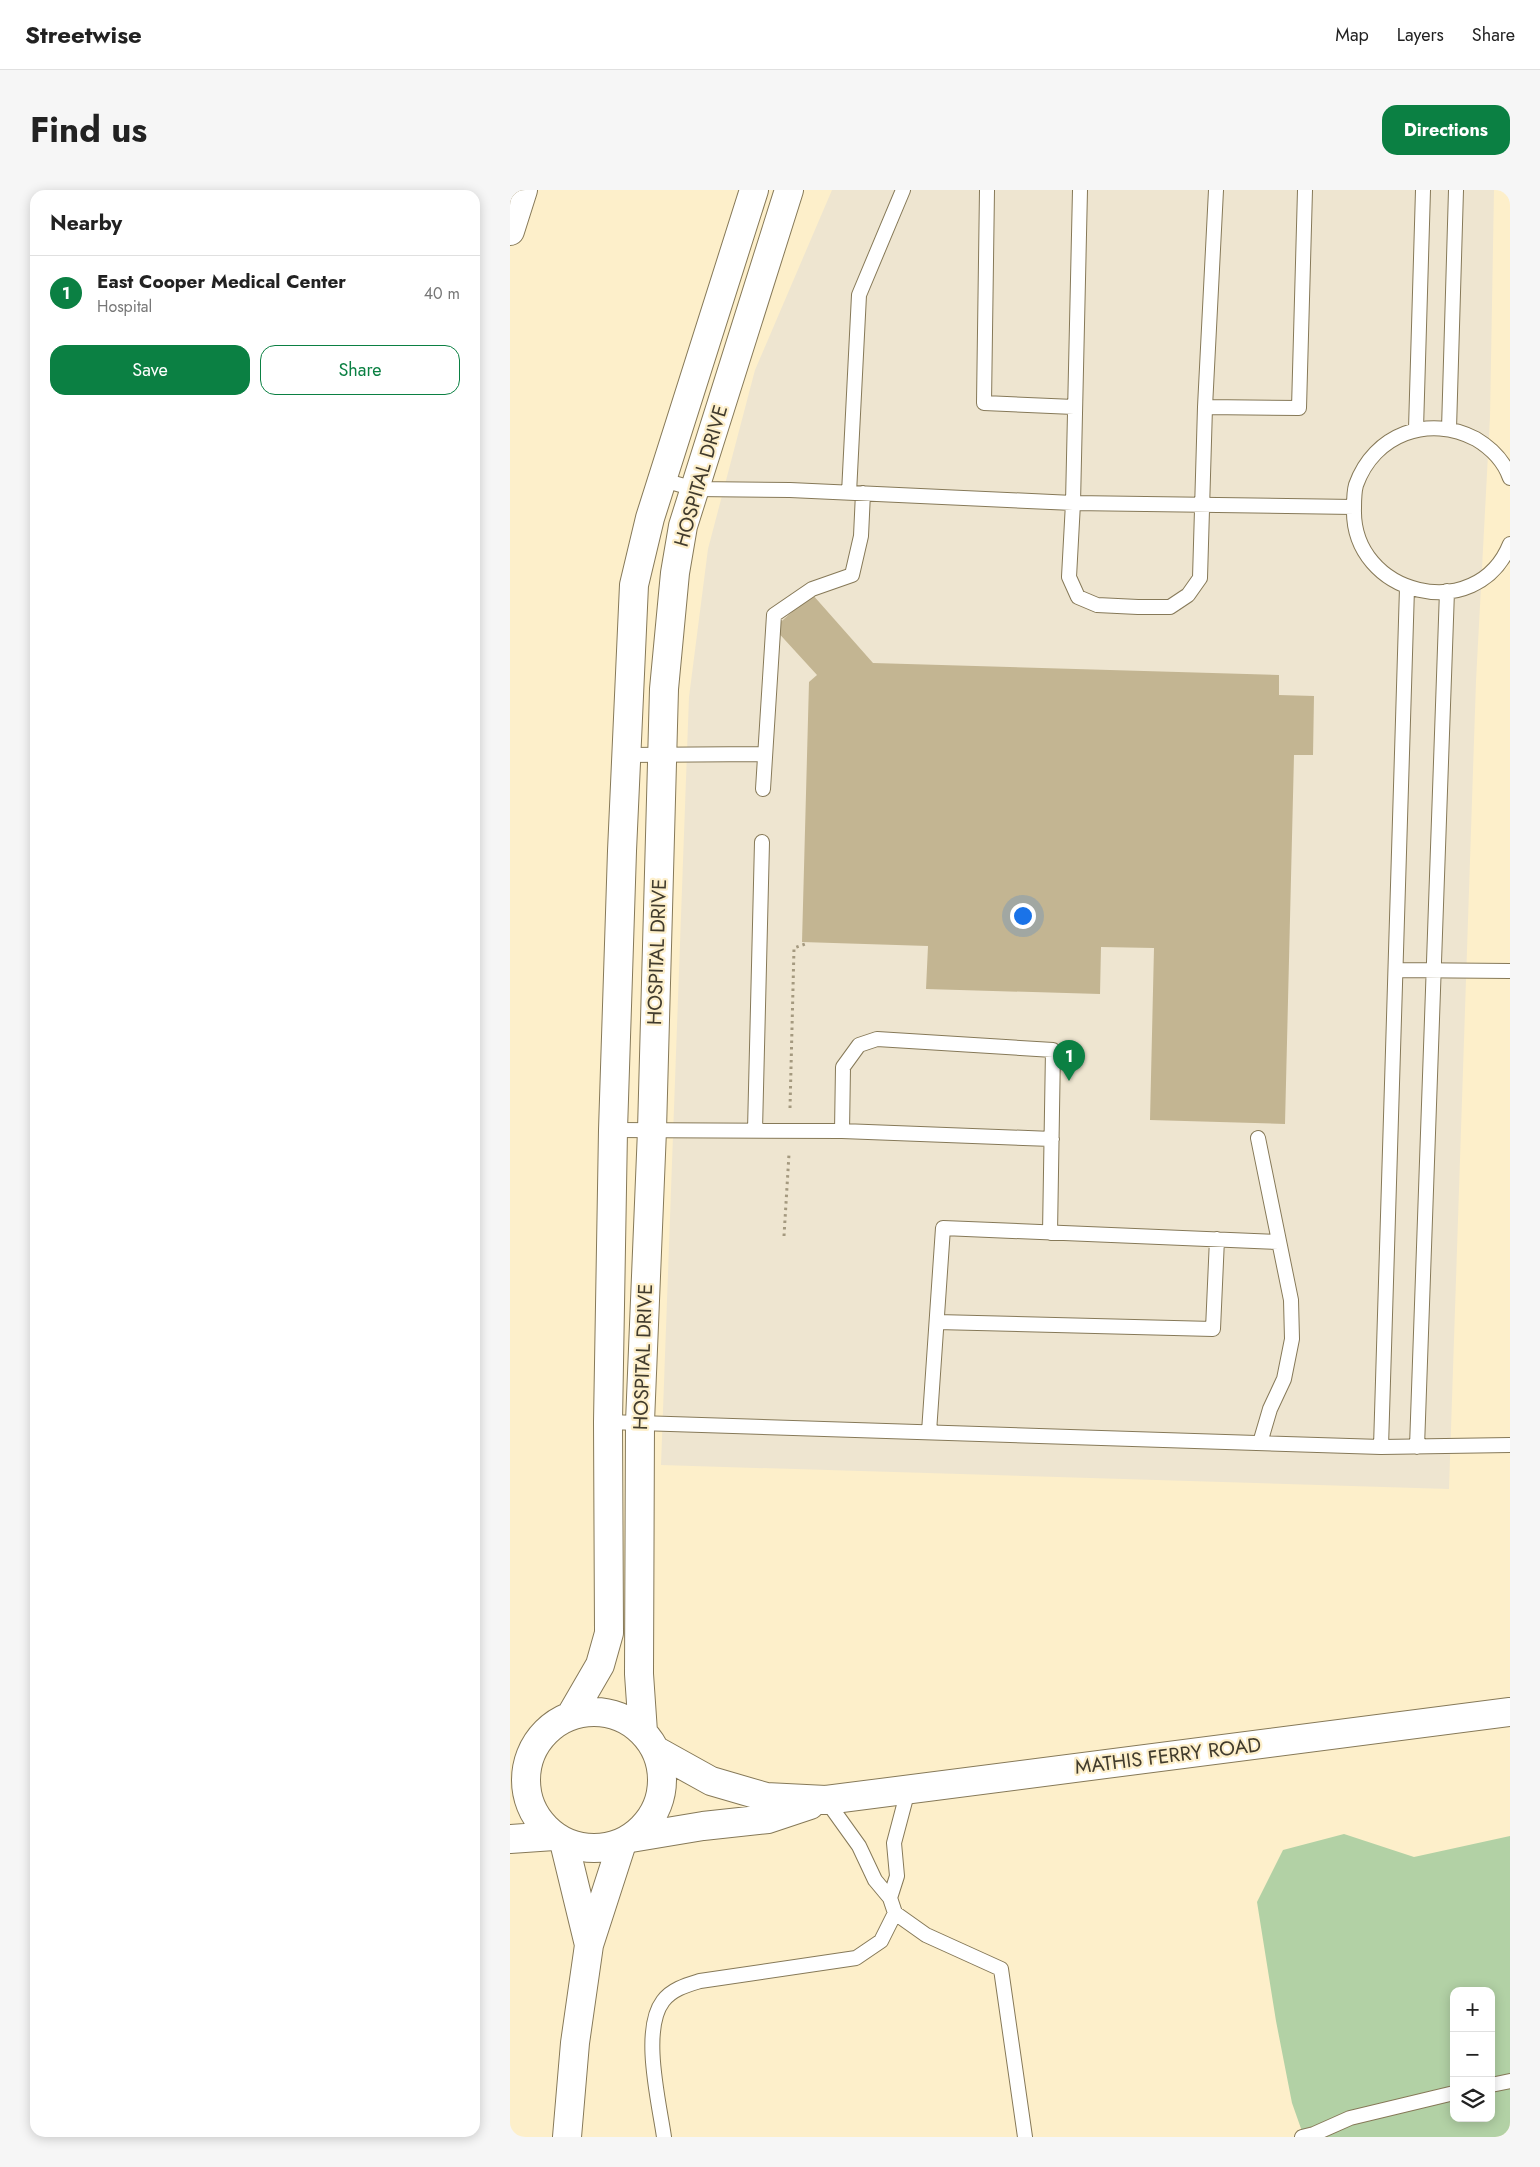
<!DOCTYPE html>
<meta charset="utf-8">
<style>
:root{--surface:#fff;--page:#f6f6f6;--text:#222;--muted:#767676;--line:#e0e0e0;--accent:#0b8043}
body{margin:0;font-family:Jost,sans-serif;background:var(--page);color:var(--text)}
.controls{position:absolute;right:15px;bottom:15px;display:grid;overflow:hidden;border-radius:10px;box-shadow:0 2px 12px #0003}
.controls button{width:45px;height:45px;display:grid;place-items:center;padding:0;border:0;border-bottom:1px solid var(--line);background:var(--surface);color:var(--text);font:25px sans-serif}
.you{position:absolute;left:512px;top:725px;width:18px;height:18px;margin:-12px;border:4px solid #fff;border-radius:50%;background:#1a73e8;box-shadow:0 0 0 8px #1a73e833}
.badge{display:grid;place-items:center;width:32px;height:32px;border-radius:50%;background:var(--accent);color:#fff;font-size:16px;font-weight:700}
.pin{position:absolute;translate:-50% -41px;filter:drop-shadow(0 1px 2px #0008)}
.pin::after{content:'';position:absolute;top:26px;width:18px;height:15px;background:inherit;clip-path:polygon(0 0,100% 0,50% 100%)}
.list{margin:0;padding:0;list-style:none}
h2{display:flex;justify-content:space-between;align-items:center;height:65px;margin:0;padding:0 20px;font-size:21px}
h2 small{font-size:16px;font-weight:400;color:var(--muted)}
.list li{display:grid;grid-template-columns:32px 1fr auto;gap:15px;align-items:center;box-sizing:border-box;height:75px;padding:0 20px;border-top:1px solid var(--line)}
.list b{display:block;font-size:19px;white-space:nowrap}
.list p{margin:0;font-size:16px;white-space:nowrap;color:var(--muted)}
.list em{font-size:16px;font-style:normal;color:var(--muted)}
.actions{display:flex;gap:10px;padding:15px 20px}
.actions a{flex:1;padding:11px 0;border:1px solid var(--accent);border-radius:15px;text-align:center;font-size:18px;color:var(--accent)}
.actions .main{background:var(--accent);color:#fff}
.icon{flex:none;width:28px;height:28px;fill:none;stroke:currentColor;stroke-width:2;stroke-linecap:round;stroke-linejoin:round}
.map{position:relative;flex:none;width:1000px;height:1947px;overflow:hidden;border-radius:15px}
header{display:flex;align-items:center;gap:30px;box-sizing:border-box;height:70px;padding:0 25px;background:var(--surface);border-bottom:1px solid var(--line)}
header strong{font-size:24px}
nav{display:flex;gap:28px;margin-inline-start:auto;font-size:18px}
.intro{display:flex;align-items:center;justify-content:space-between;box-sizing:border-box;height:120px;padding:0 30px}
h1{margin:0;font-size:35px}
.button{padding:12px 22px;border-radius:15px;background:var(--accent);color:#fff;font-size:18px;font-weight:700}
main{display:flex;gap:30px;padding:0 30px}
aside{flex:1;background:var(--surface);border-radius:15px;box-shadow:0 2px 12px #0003}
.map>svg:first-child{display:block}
.medical{fill:#eee5d0}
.green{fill:#b2d1a5;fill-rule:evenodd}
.building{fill:#c3b592}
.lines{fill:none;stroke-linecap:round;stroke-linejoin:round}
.lane-casing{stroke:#867958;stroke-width:16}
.street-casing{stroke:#867958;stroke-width:30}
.secondary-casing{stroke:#867958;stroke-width:30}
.highway-casing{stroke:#867958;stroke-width:30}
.path{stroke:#a4997f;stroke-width:3;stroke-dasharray:2.5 4;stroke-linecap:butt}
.lane{stroke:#fff;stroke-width:14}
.street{stroke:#fff;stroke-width:28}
.secondary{stroke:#fff;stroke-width:28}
.highway{stroke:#fff;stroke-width:28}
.labels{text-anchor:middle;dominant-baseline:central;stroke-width:4.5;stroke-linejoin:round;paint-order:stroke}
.street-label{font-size:20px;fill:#413b2d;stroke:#fdefca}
</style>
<header>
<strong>Streetwise</strong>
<nav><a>Map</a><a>Layers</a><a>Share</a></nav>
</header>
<div class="intro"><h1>Find us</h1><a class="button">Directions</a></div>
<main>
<aside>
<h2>Nearby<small></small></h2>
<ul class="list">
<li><span class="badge">1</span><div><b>East Cooper Medical Center</b><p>Hospital</p></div><em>40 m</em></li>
</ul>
<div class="actions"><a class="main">Save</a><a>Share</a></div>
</aside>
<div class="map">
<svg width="1000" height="1947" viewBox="0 0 1000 1947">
<rect width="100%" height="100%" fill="#fdefca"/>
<!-- medical -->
<path class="medical" d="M322,0H984L980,227L966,491L939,1299L151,1275L179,507L198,359L245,180Z"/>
<!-- green -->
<path class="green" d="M834,1644L904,1667L1000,1646V1947H794L782,1913L766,1831L747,1712L773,1660ZM944,1801H981V1928H944Z"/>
<!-- building -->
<path class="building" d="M302,404L363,473L769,485V505L804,506L803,565H784L775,934L640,930L644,758L591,757L590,804L416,799L418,756L292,752L299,492L307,485L264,438Z"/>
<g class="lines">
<!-- lane casing -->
<g class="lane-casing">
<path id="lane" d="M477,0L474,213L564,217
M570,0L563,313L559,387L568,407L587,415L628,417H660L678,405L690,388L695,217L706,0
M695,217L789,218L795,0
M906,239L913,0
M939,239L946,0
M1000,288C994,271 981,258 966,249C919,224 864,244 846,295C844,302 844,311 844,318C841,406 967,436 1000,354
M153,290L185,299L280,300L563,313L844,317
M339,303L349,105L393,0
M116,565L254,564
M253,599L264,425L302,399L342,385L351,346L353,303
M886,780L1000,781
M103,940L332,941L542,949
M245,940L252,652
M332,941L333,877L349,855L367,849L543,860L540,1043
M748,948L781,1110L782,1149L774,1189L760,1219L750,1253
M427,1132L703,1139L707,1049
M98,1232L871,1257L1000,1255
M419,1242L433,1038L769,1052
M871,1257L897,398
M907,1257L937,401
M316,1610L349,1656L365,1690L380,1708L387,1686L384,1653L398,1600
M380,1708L385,1723L416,1745L491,1779L515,1947
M981,1895L1000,1891
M154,1947C149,1912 131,1840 153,1811C162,1799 177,1795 190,1791L346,1768L371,1751L385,1723
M792,1947L804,1944L840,1928L944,1903"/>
</g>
<!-- street casing -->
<g class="street-casing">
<path id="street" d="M54,1652L79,1755L112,1653
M57,1947L65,1853L79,1755"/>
</g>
<!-- secondary casing -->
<g class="secondary-casing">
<path id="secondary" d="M16 1590a68 68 0 1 1 136 0a68 68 0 1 1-136 0Z
M61,1525L90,1475L99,1443L98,1232L103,940L112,661L124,395L140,328L244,0
M133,1542L129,1484L130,1232L142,940L154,499L165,383L173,336L279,0
M147,1561L201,1591L256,1607L316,1610L1000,1522
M121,1648L193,1636L258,1629L300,1615
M0,1649L44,1646"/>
</g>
<!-- highway casing -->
<g class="highway-casing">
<path id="highway" d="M0,41L13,0"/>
</g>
<!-- path -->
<path class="path" d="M280,918L284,758L298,753
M274,1046L279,964"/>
<!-- lane -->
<use href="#lane" class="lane"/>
<!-- street -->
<use href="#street" class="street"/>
<!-- secondary -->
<use href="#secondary" class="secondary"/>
<!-- highway -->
<use href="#highway" class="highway"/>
</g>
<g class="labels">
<!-- street labels -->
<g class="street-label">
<text transform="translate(191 286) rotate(-74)">HOSPITAL DRIVE</text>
<text transform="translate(147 762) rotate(-88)">HOSPITAL DRIVE</text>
<text transform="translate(133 1167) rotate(-88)">HOSPITAL DRIVE</text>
<text transform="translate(658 1566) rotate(-7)">MATHIS FERRY ROAD</text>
</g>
</g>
</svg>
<div class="controls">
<button>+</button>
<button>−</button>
<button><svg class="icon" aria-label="layers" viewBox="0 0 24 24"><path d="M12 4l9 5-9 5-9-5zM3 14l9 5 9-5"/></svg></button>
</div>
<div class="you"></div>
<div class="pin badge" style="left:559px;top:891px">1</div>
</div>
</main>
